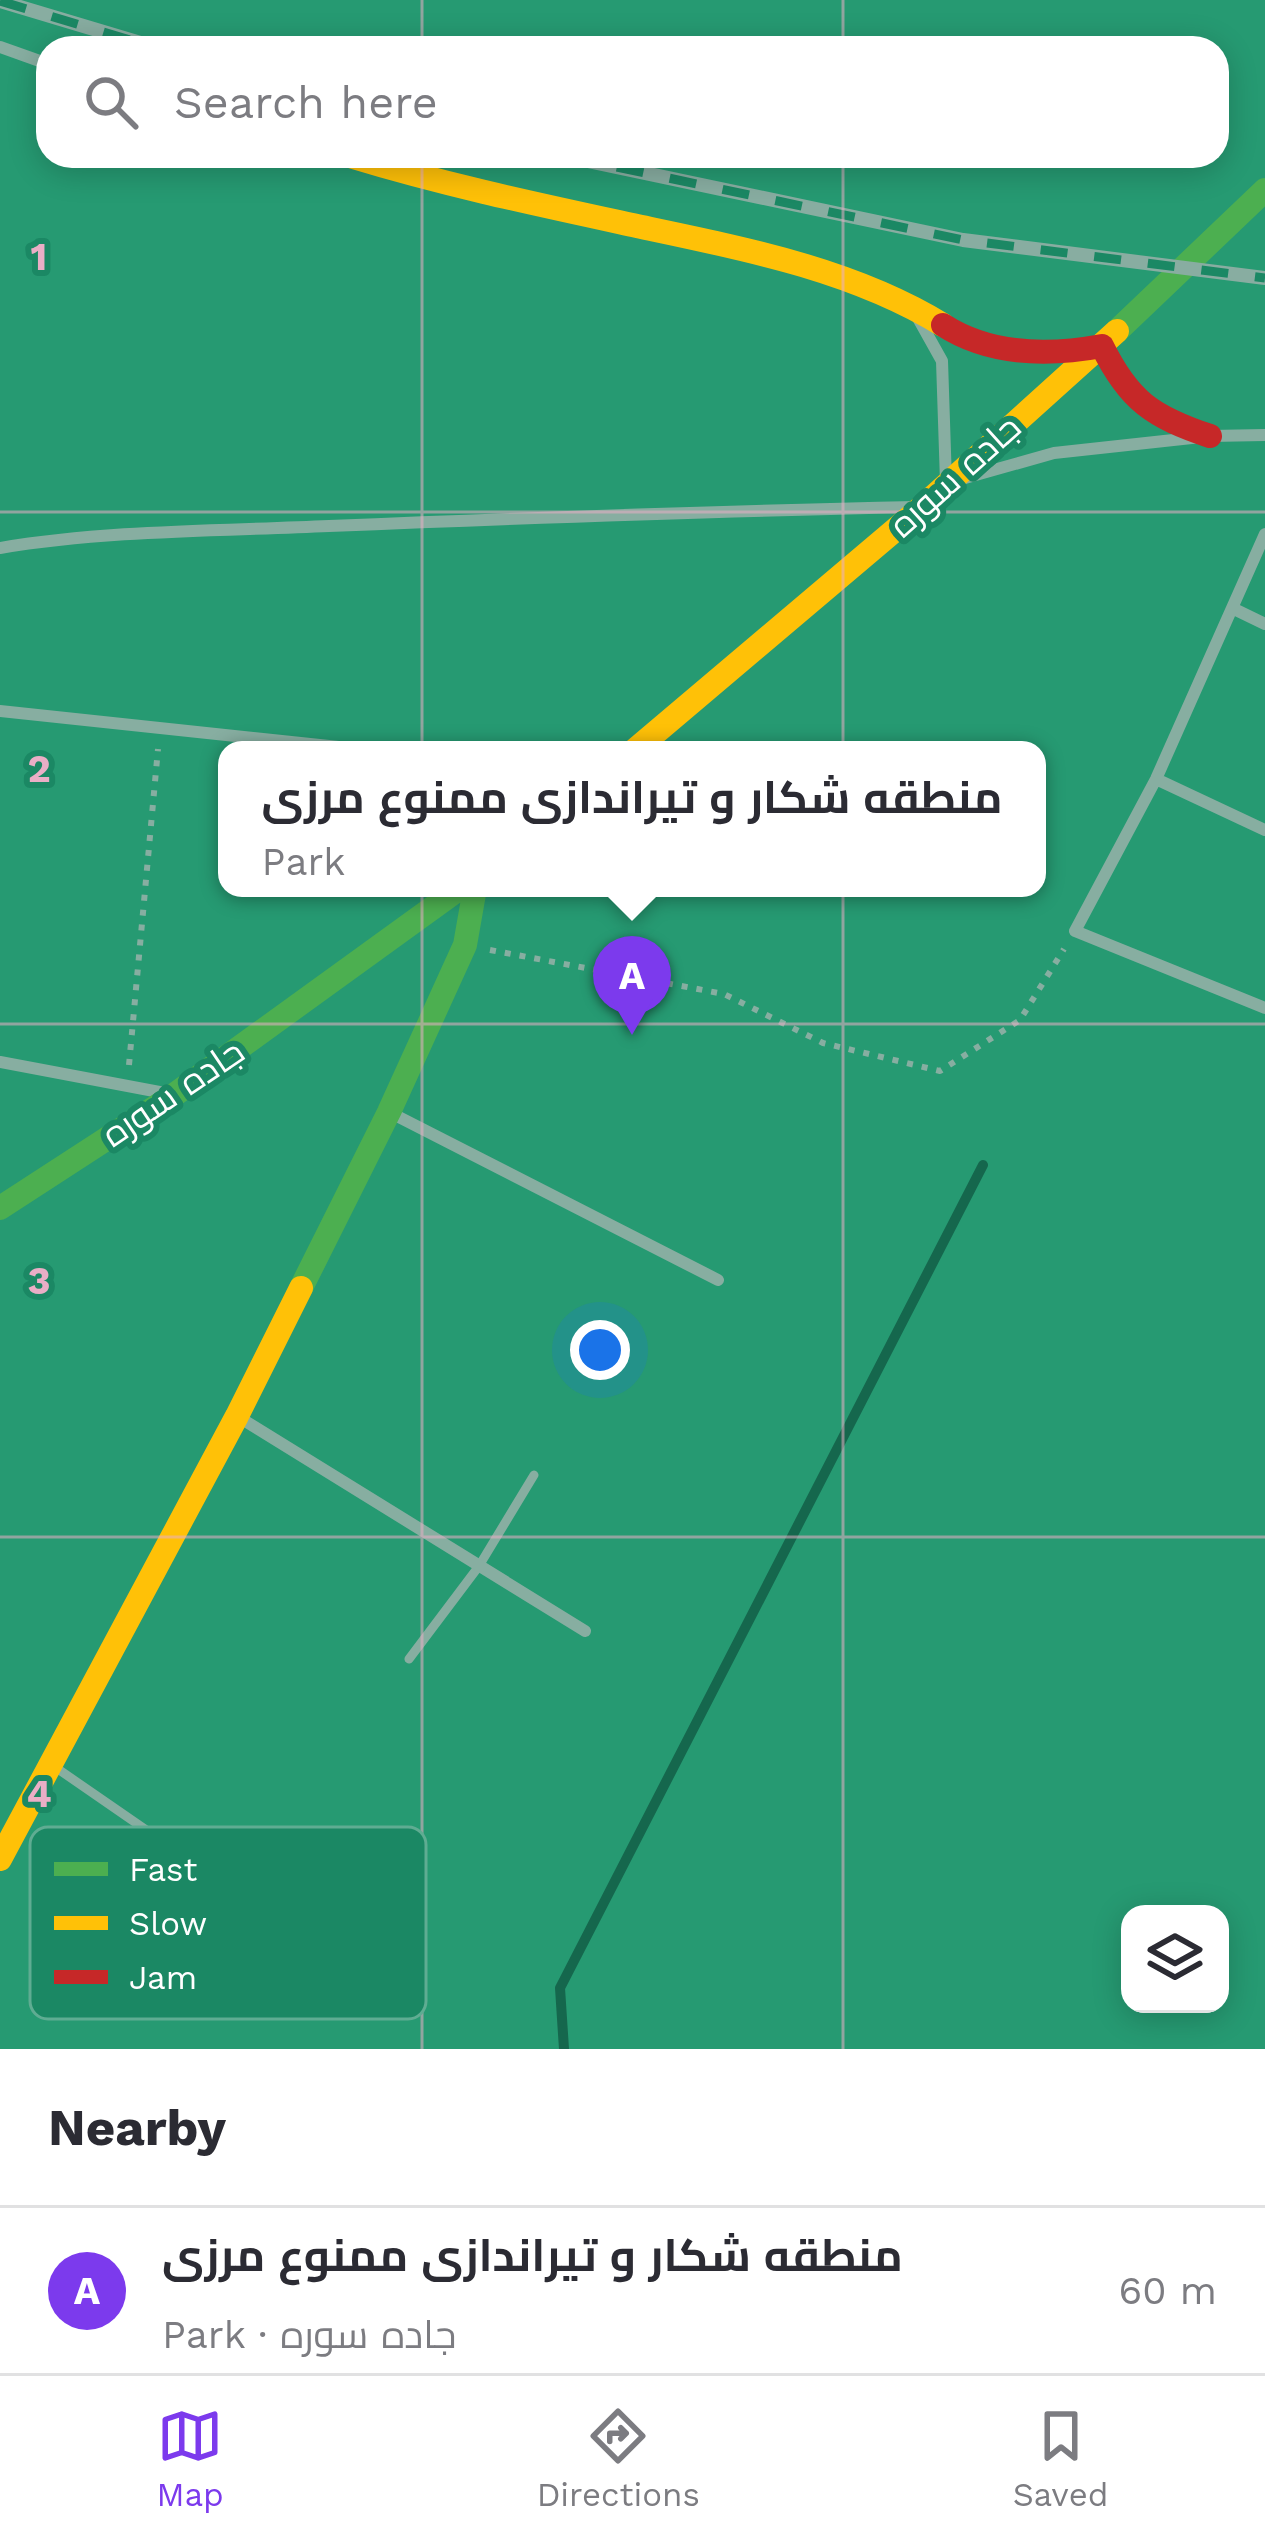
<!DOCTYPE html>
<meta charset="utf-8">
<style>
:root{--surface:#fff;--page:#f2f2f3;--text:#2b2b33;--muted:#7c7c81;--line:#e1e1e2;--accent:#7c3aed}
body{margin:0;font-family:"Work Sans",Cairo,sans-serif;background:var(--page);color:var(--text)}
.controls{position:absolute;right:36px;bottom:36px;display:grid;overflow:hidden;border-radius:24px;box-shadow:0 6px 30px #0003}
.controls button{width:108px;height:108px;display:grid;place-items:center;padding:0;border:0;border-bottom:3px solid var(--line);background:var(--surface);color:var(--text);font:60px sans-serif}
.you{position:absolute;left:600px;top:1350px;width:42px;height:42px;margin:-30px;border:9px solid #fff;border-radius:50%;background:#1a73e8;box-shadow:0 0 0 18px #1a73e833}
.badge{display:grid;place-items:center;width:78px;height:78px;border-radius:50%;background:var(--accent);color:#fff;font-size:39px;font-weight:700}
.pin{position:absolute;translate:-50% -99px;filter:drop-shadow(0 3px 6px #0008)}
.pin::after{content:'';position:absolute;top:63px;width:42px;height:36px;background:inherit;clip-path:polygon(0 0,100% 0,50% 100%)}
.popup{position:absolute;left:218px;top:741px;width:828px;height:156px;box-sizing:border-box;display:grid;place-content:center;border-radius:24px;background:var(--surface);filter:drop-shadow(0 3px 9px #0005);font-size:39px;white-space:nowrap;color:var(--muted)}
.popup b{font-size:45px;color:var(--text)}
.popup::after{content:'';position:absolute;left:50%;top:100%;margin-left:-24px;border:24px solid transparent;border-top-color:var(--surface)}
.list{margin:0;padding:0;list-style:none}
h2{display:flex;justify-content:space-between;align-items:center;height:156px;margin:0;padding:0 48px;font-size:51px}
h2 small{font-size:39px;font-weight:400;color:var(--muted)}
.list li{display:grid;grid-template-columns:78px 1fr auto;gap:36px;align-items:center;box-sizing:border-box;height:168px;padding:0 48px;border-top:3px solid var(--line)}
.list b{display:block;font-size:45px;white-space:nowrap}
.list p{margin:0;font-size:39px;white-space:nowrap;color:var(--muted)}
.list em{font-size:39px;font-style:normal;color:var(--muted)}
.icon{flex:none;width:66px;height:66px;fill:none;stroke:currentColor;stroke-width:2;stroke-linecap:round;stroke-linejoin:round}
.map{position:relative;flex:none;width:1265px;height:2049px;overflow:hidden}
.search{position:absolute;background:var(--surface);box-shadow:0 6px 30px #0003;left:36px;right:36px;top:36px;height:132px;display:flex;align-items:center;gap:30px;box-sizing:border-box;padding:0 42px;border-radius:36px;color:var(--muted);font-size:45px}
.sheet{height:324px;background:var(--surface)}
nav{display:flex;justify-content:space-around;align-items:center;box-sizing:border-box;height:168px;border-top:3px solid var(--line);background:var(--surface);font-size:33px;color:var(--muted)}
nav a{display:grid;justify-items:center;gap:6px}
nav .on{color:var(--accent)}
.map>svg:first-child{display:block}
.green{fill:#269a72;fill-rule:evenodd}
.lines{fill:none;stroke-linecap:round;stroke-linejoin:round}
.stream{stroke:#15674d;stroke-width:10}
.path{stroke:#87aea1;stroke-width:6;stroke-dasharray:6 9;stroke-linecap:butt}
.lane{stroke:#87aea1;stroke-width:9}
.street{stroke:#87aea1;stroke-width:12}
.fast{stroke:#4caf50;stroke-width:24}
.slow{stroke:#ffc107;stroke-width:24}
.jam{stroke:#c62828;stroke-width:24}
.rail-casing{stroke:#88ada1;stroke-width:14}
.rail{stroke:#1b8864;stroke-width:9;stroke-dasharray:27;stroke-linecap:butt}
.grid{fill:none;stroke:#eaaec6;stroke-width:3;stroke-opacity:0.55}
.labels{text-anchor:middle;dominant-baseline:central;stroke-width:12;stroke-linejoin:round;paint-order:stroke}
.street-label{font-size:36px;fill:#fff;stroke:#1b8864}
.key{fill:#1b8864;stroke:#5fac92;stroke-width:3}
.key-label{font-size:33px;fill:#fff}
.grid-label{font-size:39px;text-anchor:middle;font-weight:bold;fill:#eaaec6;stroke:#1b8864;stroke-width:12;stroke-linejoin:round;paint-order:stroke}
</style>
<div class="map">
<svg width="1265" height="2049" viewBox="0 0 1265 2049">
<rect width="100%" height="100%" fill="#34705c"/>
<!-- green -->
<path class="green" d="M0,0H1265V2049H0ZM48,48H1217V156H48ZM227,750H1037V888H227ZM1130,1914H1220V2004H1130Z"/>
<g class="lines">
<!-- stream -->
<path class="stream" d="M564,2049L560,1988L983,1165"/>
<!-- path -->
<path class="path" d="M490,950L724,994L823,1043L940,1071L1020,1020L1064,949
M129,1065L158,749"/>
<!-- lane -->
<path class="lane" d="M409,1659L479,1566L534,1475
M55,1767L207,1872"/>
<!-- street -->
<path class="street" d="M0,47L48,64
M918,318L942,361L946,482
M965,478L1054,453L1210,436L1265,435
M1265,534L1156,779L1075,931L1265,1008
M0,548C108,530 220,531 329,526C524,518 719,511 915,507
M1232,608L1265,624
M0,711L367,750
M1156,779L1265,830
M0,1062L170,1094
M389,1112L718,1280
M237,1416L585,1631"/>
<!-- fast -->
<path class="fast" d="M1117,331L1265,190
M0,1208L174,1095L460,888
M301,1288L389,1112L465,945L475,888"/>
<!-- slow -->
<path class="slow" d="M350,156C445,185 540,205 637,226C741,248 852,269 943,325
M635,750L922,507L1117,331
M0,1859L237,1416L301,1288"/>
<!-- jam -->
<path class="jam" d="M943,325C991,356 1048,356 1102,346C1129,401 1153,417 1210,436"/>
<!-- rail casing -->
<g class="rail-casing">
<path id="rail" d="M0,1L157,48
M564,156L963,240L1265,278"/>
</g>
<!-- rail -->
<use href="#rail" class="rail"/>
</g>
<!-- grid -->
<path class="grid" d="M422,0V48M843,0V48M422,156V2049M843,156V2049M0,512H1265M0,1024H1265M0,1537H1265"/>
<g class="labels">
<!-- street labels -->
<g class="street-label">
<text transform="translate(955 476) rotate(-42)">جاده سوره</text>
<text transform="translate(173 1093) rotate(-34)">جاده سوره</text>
</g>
</g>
<!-- legend -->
<rect x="30" y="1827" width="396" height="192" rx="18" class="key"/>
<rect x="54" y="1862" width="54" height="14" fill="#4caf50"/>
<rect x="54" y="1916" width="54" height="14" fill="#ffc107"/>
<rect x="54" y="1970" width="54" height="14" fill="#c62828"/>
<g class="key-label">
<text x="129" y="1881">Fast</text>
<text x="129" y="1935">Slow</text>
<text x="129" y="1989">Jam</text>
</g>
<g class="grid-label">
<text x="39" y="270">1</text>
<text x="39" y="782">2</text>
<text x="39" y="1294">3</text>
<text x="39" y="1807">4</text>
</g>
</svg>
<div class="controls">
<button><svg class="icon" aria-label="layers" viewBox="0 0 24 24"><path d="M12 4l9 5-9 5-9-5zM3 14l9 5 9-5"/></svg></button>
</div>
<div class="you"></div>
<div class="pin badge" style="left:632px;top:1035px">A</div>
<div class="popup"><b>منطقه شکار و تیراندازی ممنوع مرزی</b>Park</div>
<div class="search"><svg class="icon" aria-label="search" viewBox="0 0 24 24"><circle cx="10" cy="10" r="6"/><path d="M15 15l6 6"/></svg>Search here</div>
</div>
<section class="sheet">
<h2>Nearby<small></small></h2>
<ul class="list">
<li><span class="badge">A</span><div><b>منطقه شکار و تیراندازی ممنوع مرزی</b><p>Park · جاده سوره</p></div><em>60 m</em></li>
</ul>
</section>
<nav>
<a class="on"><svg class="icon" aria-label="map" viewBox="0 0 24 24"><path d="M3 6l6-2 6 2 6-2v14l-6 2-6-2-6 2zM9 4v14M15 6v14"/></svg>Map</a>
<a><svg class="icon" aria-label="directions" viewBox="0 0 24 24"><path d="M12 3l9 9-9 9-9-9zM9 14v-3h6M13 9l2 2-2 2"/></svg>Directions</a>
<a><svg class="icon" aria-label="saved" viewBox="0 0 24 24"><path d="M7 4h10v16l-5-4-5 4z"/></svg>Saved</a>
</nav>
